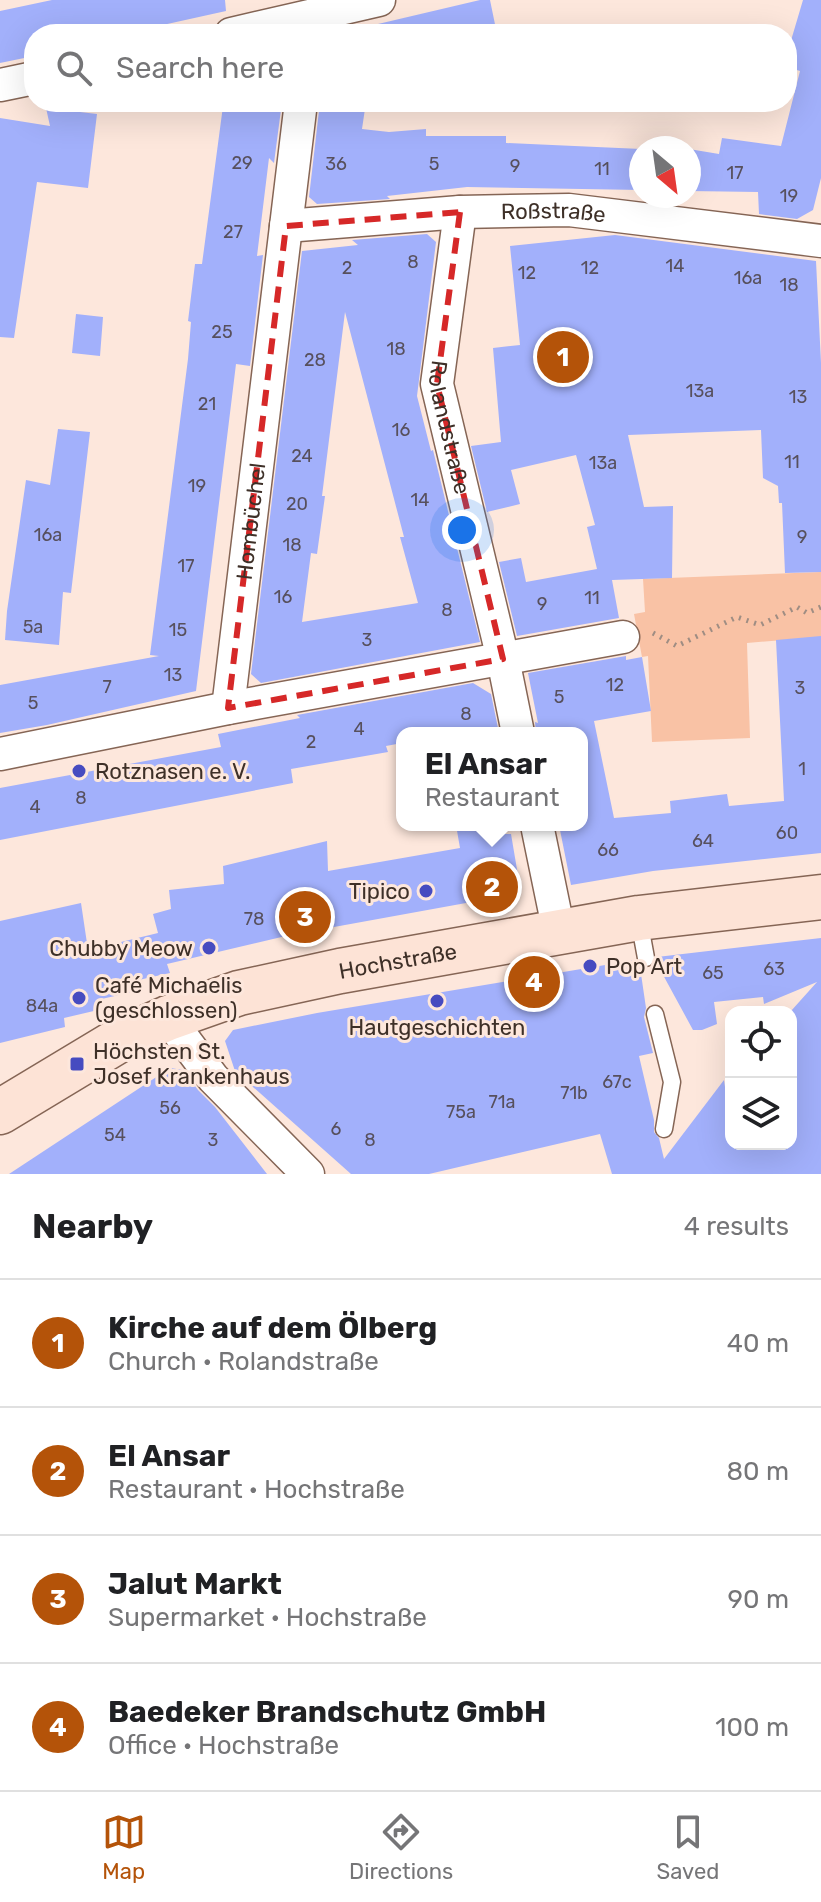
<!DOCTYPE html>
<meta charset="utf-8">
<style>
:root{--surface:#fff;--page:#f6f6f6;--text:#202124;--muted:#757577;--line:#e0e0e0;--accent:#b45309}
body{margin:0;font-family:Rubik,sans-serif;background:var(--page);color:var(--text)}
.controls{position:absolute;right:24px;bottom:24px;display:grid;overflow:hidden;border-radius:16px;box-shadow:0 8px 32px #0002}
.controls button{width:72px;height:72px;display:grid;place-items:center;padding:0;border:0;border-bottom:2px solid var(--line);background:var(--surface);color:var(--text);font:40px sans-serif}
.compass{position:absolute;left:629px;top:136px;width:72px;height:72px;border-radius:50%;background:var(--surface);box-shadow:0 8px 32px #0002;rotate:151deg}
.you{position:absolute;left:462px;top:530px;width:28px;height:28px;margin:-20px;border:6px solid #fff;border-radius:50%;background:#1a73e8;box-shadow:0 0 0 12px #1a73e833}
.badge{display:grid;place-items:center;width:52px;height:52px;border-radius:50%;background:var(--accent);color:#fff;font-size:26px;font-weight:700}
.pin{position:absolute;translate:-50% -50%;border:4px solid #fff;box-shadow:0 2px 8px #0006}
.popup{position:absolute;left:396px;top:727px;width:192px;height:104px;box-sizing:border-box;display:grid;place-content:center;border-radius:16px;background:var(--surface);filter:drop-shadow(0 2px 6px #0005);font-size:26px;white-space:nowrap;color:var(--muted)}
.popup b{font-size:30px;color:var(--text)}
.popup::after{content:'';position:absolute;left:50%;top:100%;margin-left:-16px;border:16px solid transparent;border-top-color:var(--surface)}
.list{margin:0;padding:0;list-style:none}
h2{display:flex;justify-content:space-between;align-items:center;height:104px;margin:0;padding:0 32px;font-size:34px}
h2 small{font-size:26px;font-weight:400;color:var(--muted)}
.list li{display:grid;grid-template-columns:52px 1fr auto;gap:24px;align-items:center;box-sizing:border-box;height:128px;padding:0 32px;border-top:2px solid var(--line)}
.list b{display:block;font-size:30px;white-space:nowrap}
.list p{margin:0;font-size:26px;white-space:nowrap;color:var(--muted)}
.list em{font-size:26px;font-style:normal;color:var(--muted)}
.icon{flex:none;width:44px;height:44px;fill:none;stroke:currentColor;stroke-width:2;stroke-linecap:round;stroke-linejoin:round}
.map{position:relative;flex:none;width:821px;height:1174px;overflow:hidden}
.search{position:absolute;background:var(--surface);box-shadow:0 8px 32px #0002;left:24px;right:24px;top:24px;height:88px;display:flex;align-items:center;gap:20px;box-sizing:border-box;padding:0 28px;border-radius:32px;color:var(--muted);font-size:30px}
.sheet{height:616px;background:var(--surface)}
nav{display:flex;justify-content:space-around;align-items:center;box-sizing:border-box;height:112px;border-top:2px solid var(--line);background:var(--surface);font-size:22px;color:var(--muted)}
nav a{display:grid;justify-items:center;gap:4px}
nav .on{color:var(--accent)}
.map>svg:first-child{display:block}
.green{fill:#f9c2a5}
.building{fill:#a2b0fb;fill-rule:evenodd}
.lines{fill:none;stroke-linecap:round;stroke-linejoin:round}
.service-casing{stroke:#856555;stroke-width:19}
.minor-casing{stroke:#856555;stroke-width:35}
.secondary-casing{stroke:#856555;stroke-width:47}
.path{stroke:#9f8d83;stroke-width:5;stroke-dasharray:2 6;stroke-linecap:butt}
.service{stroke:#fff;stroke-width:16}
.minor{stroke:#fff;stroke-width:32}
.secondary{stroke:#fde3d6;stroke-width:44}
.marked{fill:none;stroke:#d62828;stroke-width:6;stroke-dasharray:16 10;stroke-linejoin:round}
.poi-dot{fill:#464bc0;stroke:#fde7dc;stroke-width:3}
.labels{text-anchor:middle;dominant-baseline:central;stroke-width:6;stroke-linejoin:round;paint-order:stroke}
.number-label{font-size:18px;fill:#57505d}
.street-label{font-size:22px;fill:#3e3028;stroke:#fde7dc}
.poi-label{font-size:22px;fill:#3e3028;stroke:#fde7dc;text-anchor:start}
</style>
<div class="map">
<svg width="821" height="1174" viewBox="0 0 821 1174">
<rect width="100%" height="100%" fill="#fde7dc"/>
<!-- green -->
<path class="green" d="M821,572V637L747,643L750,738L652,742L648,656L642,657L634,614L645,612L643,579Z"/>
<!-- building -->
<path class="building" d="M52,0H225L226,11L122,34H34V56L0,63V11Z
M480,0H490L497,34H379L378,24Z
M803,0H821V178L813,210L797,219L759,214L758,192L689,191V149L719,154L722,138L781,146L800,71L787,67V54Z
M228,102H282L274,163L269,158L257,256L263,255L250,366L236,364L196,691L47,725L0,733V685L159,656L150,655L188,359L191,322L188,321L195,264H202L223,106L227,107Z
M320,102H366L362,129L389,132L426,129V136H506V143L641,149V190L467,187L387,196L390,199L317,204L309,197Z
M46,108L97,114L88,188L37,182L14,338L0,337V118L50,126Z
M427,234L436,242L417,396L431,451L433,450L480,642L261,683L251,674L302,251L358,245L352,240ZM345,312L404,537H400L418,603L302,622L311,553L317,554L325,496H322Z
M615,235L816,261L821,363V572L785,573L782,503H779L778,486L763,478L761,430L628,435L644,507L673,506L672,578L612,580L619,618L517,636L499,562L521,558L526,582L597,569L587,527L595,525L576,455L511,470L520,504L487,512L471,446L501,442L493,348L520,345L510,246Z
M76,314L103,317L100,356L72,353Z
M58,429L90,432L71,593L63,592L59,645L5,640L7,611L26,480L50,485Z
M821,636V853L653,871L571,885L559,825H582V733H536L535,722L538,723L528,673L626,656V660L642,657L651,711L594,721L614,818L671,813L670,801L727,794L729,806L784,801L776,640Z
M473,683L491,694L499,733H402V743L386,746L388,752L291,769L293,783L0,840V788L221,747L218,734L300,718L297,715Z
M456,825H504L505,834H511L521,893L290,935L167,964L170,973L134,981L137,991L97,1000L98,1010L64,1018L65,1027L0,1043V921L81,903L88,950L158,933L153,914L171,909L169,890L224,884L223,866L327,841L328,871L460,848Z
M821,938V1174H612L600,1134L429,1174H351L235,1071L225,1041L233,1030L317,1013L635,960L640,967L646,1008L644,1017L653,1053L639,1056L654,1120V1132L659,1138L664,1159L724,1080L725,1087L731,1080V1144H791V1011L817,982L764,1004L763,997L714,1002L717,1024L702,1030H693L656,962L657,957Z
M170,1068L183,1070L198,1090L215,1107L267,1174H9Z"/>
<g class="lines">
<!-- service casing -->
<g class="service-casing">
<path id="service" d="M639,920L646,958
M655,1014L672,1082L664,1129"/>
</g>
<!-- minor casing -->
<g class="minor-casing">
<g id="minor">
<path d="M231,34L379,0"/>
<path d="M0,85L34,78"/>
<path id="s1" d="M460,212L437,384L503,659L518,733"/>
<path id="s2" d="M286,226L460,212L569,210L821,241"/>
<path id="s3" d="M228,708L301,102"/>
<path d="M0,754L228,708L623,637"/>
<path d="M537,825L559,932"/>
<path d="M168,1018L213,1078L308,1174"/>
</g>
</g>
<!-- secondary casing -->
<g class="secondary-casing">
<g id="secondary">
<path id="s4" d="M0,1112L121,1039L168,1018L239,993L340,971L639,918L821,897"/>
</g>
</g>
<!-- path -->
<path class="path" d="M653,633L677,646L737,617L760,625L797,607L807,613L821,607"/>
<!-- service -->
<use href="#service" class="service"/>
<!-- minor -->
<use href="#minor" class="minor"/>
<!-- secondary -->
<use href="#secondary" class="secondary"/>
</g>
<!-- marked area -->
<path class="marked" d="M460,212L437,384L503,659L228,708L286,226Z"/>
<!-- markers -->
<g class="poi-dot">
<circle cx="79" cy="771" r="8"/>
<circle cx="426" cy="891" r="8"/>
<circle cx="209" cy="948" r="8"/>
<circle cx="590" cy="966" r="8"/>
<circle cx="79" cy="998" r="8"/>
<circle cx="437" cy="1001" r="8"/>
<rect x="69" y="1056" width="16" height="16" rx="4"/>
</g>
<g class="labels">
<!-- number labels -->
<g class="number-label">
<text x="242" y="163">29</text>
<text x="336" y="164">36</text>
<text x="434" y="164">5</text>
<text x="515" y="166">9</text>
<text x="602" y="169">11</text>
<text x="735" y="173">17</text>
<text x="789" y="196">19</text>
<text x="233" y="232">27</text>
<text x="413" y="262">8</text>
<text x="675" y="266">14</text>
<text x="347" y="268">2</text>
<text x="590" y="268">12</text>
<text x="527" y="273">12</text>
<text x="748" y="278">16a</text>
<text x="789" y="285">18</text>
<text x="222" y="332">25</text>
<text x="396" y="349">18</text>
<text x="315" y="360">28</text>
<text x="700" y="391">13a</text>
<text x="798" y="397">13</text>
<text x="207" y="404">21</text>
<text x="401" y="430">16</text>
<text x="302" y="456">24</text>
<text x="792" y="462">11</text>
<text x="603" y="463">13a</text>
<text x="197" y="486">19</text>
<text x="420" y="500">14</text>
<text x="297" y="504">20</text>
<text x="48" y="535">16a</text>
<text x="802" y="537">9</text>
<text x="292" y="545">18</text>
<text x="186" y="566">17</text>
<text x="283" y="597">16</text>
<text x="592" y="598">11</text>
<text x="542" y="604">9</text>
<text x="447" y="610">8</text>
<text x="33" y="627">5a</text>
<text x="178" y="630">15</text>
<text x="367" y="640">3</text>
<text x="173" y="675">13</text>
<text x="615" y="685">12</text>
<text x="107" y="687">7</text>
<text x="800" y="688">3</text>
<text x="559" y="697">5</text>
<text x="33" y="703">5</text>
<text x="466" y="714">8</text>
<text x="359" y="729">4</text>
<text x="311" y="742">2</text>
<text x="802" y="769">1</text>
<text x="81" y="798">8</text>
<text x="35" y="807">4</text>
<text x="787" y="833">60</text>
<text x="703" y="841">64</text>
<text x="608" y="850">66</text>
<text x="254" y="919">78</text>
<text x="774" y="969">63</text>
<text x="713" y="973">65</text>
<text x="42" y="1006">84a</text>
<text x="617" y="1082">67c</text>
<text x="574" y="1093">71b</text>
<text x="502" y="1102">71a</text>
<text x="170" y="1108">56</text>
<text x="461" y="1112">75a</text>
<text x="336" y="1129">6</text>
<text x="115" y="1135">54</text>
<text x="213" y="1140">3</text>
<text x="370" y="1140">8</text>
</g>
<!-- street labels -->
<g class="street-label">
<text stroke="none"><textPath href="#s2" startOffset="268">Roßstraße</textPath></text>
<text stroke="none"><textPath href="#s1" startOffset="218">Rolandstraße</textPath></text>
<text stroke="none"><textPath href="#s3" startOffset="188">Hombüchel</textPath></text>
<text stroke="none"><textPath href="#s4" startOffset="430">Hochstraße</textPath></text>
</g>
<!-- poi labels -->
<g class="poi-label">
<text x="95" y="771">Rotznasen e. V.</text>
<text x="410" y="891" text-anchor="end">Tipico</text>
<text x="193" y="948" text-anchor="end">Chubby Meow</text>
<text x="606" y="966">Pop Art</text>
<text x="95" y="985">Café Michaelis<tspan x="95" dy="25">(geschlossen)</tspan></text>
<text x="437" y="1027" text-anchor="middle">Hautgeschichten</text>
<text x="93" y="1051">Höchsten St.<tspan x="93" dy="25">Josef Krankenhaus</tspan></text>
</g>
</g>
</svg>
<div class="controls">
<button><svg class="icon" aria-label="locate" viewBox="0 0 24 24"><circle cx="12" cy="12" r="6"/><path d="M12 2v4M12 18v4M2 12h4M18 12h4"/></svg></button>
<button><svg class="icon" aria-label="layers" viewBox="0 0 24 24"><path d="M12 4l9 5-9 5-9-5zM3 14l9 5 9-5"/></svg></button>
</div>
<svg class="compass" viewBox="-18 -18 36 36"><path d="M0-13l5 13h-10z" fill="#e53935"/><path d="M0 13l5-13h-10z" fill="#757577"/></svg>
<div class="you"></div>
<div class="pin badge" style="left:563px;top:357px">1</div>
<div class="pin badge" style="left:492px;top:887px">2</div>
<div class="popup"><b>El Ansar</b>Restaurant</div>
<div class="pin badge" style="left:305px;top:917px">3</div>
<div class="pin badge" style="left:534px;top:982px">4</div>
<div class="search"><svg class="icon" aria-label="search" viewBox="0 0 24 24"><circle cx="10" cy="10" r="6"/><path d="M15 15l6 6"/></svg>Search here</div>
</div>
<section class="sheet">
<h2>Nearby<small>4 results</small></h2>
<ul class="list">
<li><span class="badge">1</span><div><b>Kirche auf dem Ölberg</b><p>Church · Rolandstraße</p></div><em>40 m</em></li>
<li><span class="badge">2</span><div><b>El Ansar</b><p>Restaurant · Hochstraße</p></div><em>80 m</em></li>
<li><span class="badge">3</span><div><b>Jalut Markt</b><p>Supermarket · Hochstraße</p></div><em>90 m</em></li>
<li><span class="badge">4</span><div><b>Baedeker Brandschutz GmbH</b><p>Office · Hochstraße</p></div><em>100 m</em></li>
</ul>
</section>
<nav>
<a class="on"><svg class="icon" aria-label="map" viewBox="0 0 24 24"><path d="M3 6l6-2 6 2 6-2v14l-6 2-6-2-6 2zM9 4v14M15 6v14"/></svg>Map</a>
<a><svg class="icon" aria-label="directions" viewBox="0 0 24 24"><path d="M12 3l9 9-9 9-9-9zM9 14v-3h6M13 9l2 2-2 2"/></svg>Directions</a>
<a><svg class="icon" aria-label="saved" viewBox="0 0 24 24"><path d="M7 4h10v16l-5-4-5 4z"/></svg>Saved</a>
</nav>
